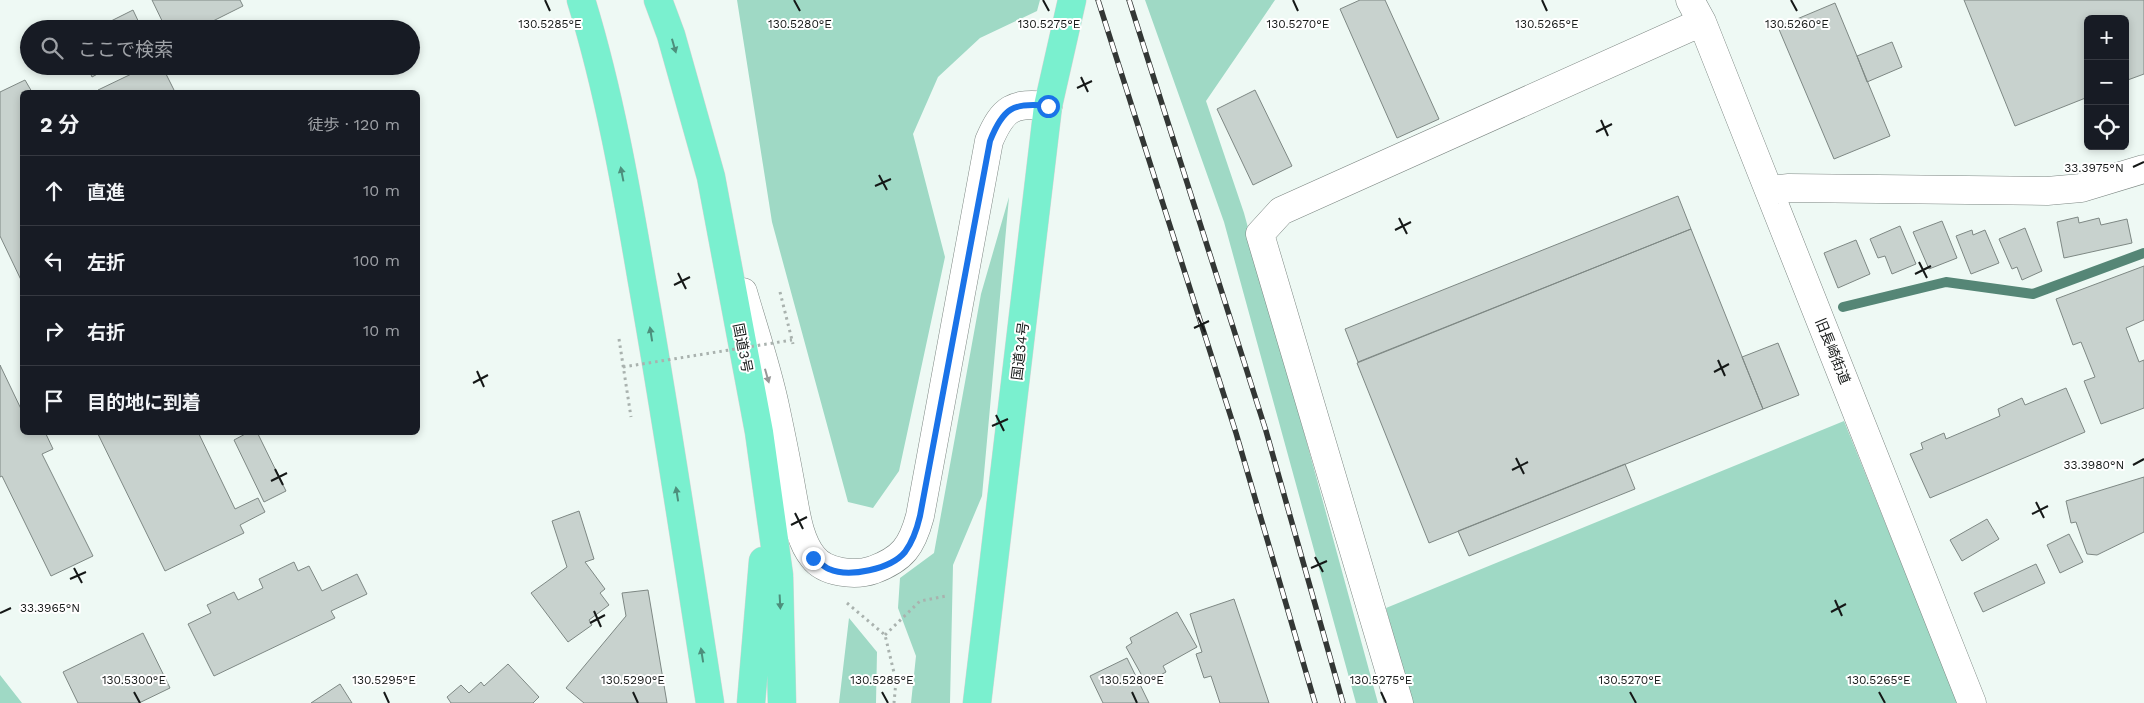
<!DOCTYPE html>
<html lang="ja">
<meta charset="utf-8">
<style>
:root{--surface:#171b24;--page:#242831;--text:#f1f3f6;--muted:#9ea1a6;--line:#363941}
body{margin:0;font-family:"Work Sans","Noto Sans JP",sans-serif;background:var(--page);color:var(--text)}
.controls{position:absolute;right:15px;top:15px;display:grid;overflow:hidden;border-radius:8px;box-shadow:0 2px 8px #0003}
.controls button{width:45px;height:45px;display:grid;place-items:center;padding:0;border:0;border-bottom:1px solid var(--line);background:var(--surface);color:var(--text);font:25px sans-serif}
.stop{position:absolute;width:15px;height:15px;margin:-11px;border:4px solid #1a73e8;border-radius:50%;background:#fff}
.stop.end{background:#1a73e8;border-color:#fff;box-shadow:0 1px 5px #0008}
.list{margin:0;padding:0;list-style:none}
h2{display:flex;justify-content:space-between;align-items:center;height:65px;margin:0;padding:0 20px;font-size:21px}
h2 small{font-size:16px;font-weight:400;color:var(--muted)}
.list li{display:grid;grid-template-columns:32px 1fr auto;gap:15px;align-items:center;box-sizing:border-box;height:70px;padding:0 20px;border-top:1px solid var(--line)}
.list b{display:block;font-size:19px;white-space:nowrap}
.list em{font-size:16px;font-style:normal;color:var(--muted)}
.icon{flex:none;width:28px;height:28px;fill:none;stroke:currentColor;stroke-width:2;stroke-linecap:round;stroke-linejoin:round}
.map{position:relative;flex:none;width:2144px;height:703px;overflow:hidden}
.search{position:absolute;background:var(--surface);box-shadow:0 2px 8px #0003;left:20px;top:20px;width:400px;height:55px;display:flex;align-items:center;gap:12px;box-sizing:border-box;padding:0 18px;border-radius:28px;color:var(--muted);font-size:19px}
.panel{position:absolute;background:var(--surface);box-shadow:0 2px 8px #0003;left:20px;top:90px;width:400px;height:345px;border-radius:8px}
.map>svg:first-child{display:block}
.green{fill:#9fd9c5}
.lines{fill:none;stroke-linecap:round;stroke-linejoin:round}
.stream{stroke:#558676;stroke-width:10}
.building{fill:#c8d2ce;stroke:#7e8884}
.minor-casing{stroke:#7d8783;stroke-width:29}
.trunk-casing{stroke:#d5d5d5;stroke-width:29}
.path{stroke:#a9b2ae;stroke-width:3;stroke-dasharray:2.5 4;stroke-linecap:butt}
.minor{stroke:#fff;stroke-width:28}
.trunk{stroke:#7af0cf;stroke-width:28}
.rail-casing{stroke:#333735;stroke-width:5.5}
.rail{stroke:#fff;stroke-width:4;stroke-dasharray:11;stroke-linecap:butt}
.path-bridge{stroke:#a9b2ae;stroke-width:3;stroke-dasharray:2.5 4;stroke-linecap:butt}
.oneway{fill:#4d8f7c}
.oneway2{fill:#969797}
.route{stroke:#1a73e8;stroke-width:6}
.ticks{fill:none;stroke:#151817;stroke-width:2}
.labels{text-anchor:middle;dominant-baseline:central;stroke-width:4;stroke-linejoin:round;paint-order:stroke}
.street-label{font-size:14px;fill:#151817;stroke:#fff}
.ticks-label{font-size:12px;text-anchor:middle;fill:#151817;stroke:#fff;stroke-width:4;stroke-linejoin:round;paint-order:stroke}
</style>
<div class="map">
<svg width="2144" height="703" viewBox="0 0 2144 703">
<rect width="100%" height="100%" fill="#eef9f4"/>
<!-- green -->
<path class="green" d="M737,0H1040L1037,11L980,38L938,77L913,134L945,257L899,471L873,508L848,502L772,222Z
M1145,0H1275L1206,101L1244,213L1378,703H1356L1224,222Z
M1009,197L982,496L953,565L950,703H911L916,656L898,608L900,578L934,553L981,294Z
M1844,421L1958,703H1411L1386,608Z
M849,618L877,652L876,703H839Z
M0,675L22,703H0Z"/>
<g class="lines">
<!-- stream -->
<path class="stream" d="M1843,307L1946,282L2033,294L2144,253"/>
</g>
<!-- building -->
<path class="building" d="M152,0H240L243,6L197,29H166Z
M1360,0H1385L1439,119L1397,138L1340,9Z
M1964,0H2144V74L2125,81V19H2088V97L2015,126Z
M1835,3L1890,136L1834,159L1778,27Z
M133,10L142,29H95Z
M1892,42L1902,67L1867,82L1857,56Z
M87,66H112L92,77Z
M148,66H162L175,92H99L98,90Z
M25,80L32,92H22V282L0,236V92Z
M1255,90L1292,166L1253,185L1217,109Z
M1678,196L1691,229L1358,362L1345,329Z
M2078,217L2079,223L2099,218L2101,225L2127,219L2132,243L2064,258L2057,222Z
M1942,221L1957,258L1929,269L1913,232Z
M1900,226L1916,264L1892,274L1885,256L1878,258L1870,239Z
M2025,228L2042,271L2022,280L2017,267L2012,269L1999,239Z
M1691,229L1763,409L1429,543L1357,363Z
M1972,230L1973,235L1985,230L1999,263L1971,274L1956,236Z
M1856,240L1870,274L1838,288L1824,253Z
M2144,266V320L2126,328L2139,362L2144,360V408L2101,424L2084,381L2095,377L2081,342L2073,345L2056,299Z
M1778,343L1799,395L1763,409L1742,357Z
M0,365L22,411V432H45L53,449L42,454L93,556L51,576L2,476L0,477Z
M2066,388L2085,432L1930,498L1910,454L1923,449L1921,443L1944,433L1946,439L2000,416L1998,409L2022,398L2025,405Z
M97,432H198L235,509L258,498L265,512L240,525L244,533L165,571Z
M249,432H257L286,491L264,502L234,440Z
M1625,464L1635,489L1469,556L1458,531Z
M2144,477V532L2097,555L2087,554L2076,522L2071,523L2066,501Z
M579,511L594,559L585,562L605,589L600,593L609,605L589,620L592,625L568,642L531,593L567,567L552,521Z
M1987,519L1999,539L1962,561L1950,540Z
M2069,534L2083,562L2060,573L2047,545Z
M294,562L298,571L309,566L322,591L357,574L367,594L331,611L335,618L214,676L188,624L211,613L207,605L234,592L238,600L263,588L259,579Z
M2036,564L2045,583L1983,612L1974,593Z
M648,590L667,703H584L566,688L626,616L622,593Z
M1234,599L1269,703H1220L1211,676L1204,678L1196,654L1202,652L1190,614Z
M1177,612L1197,647L1163,666L1166,672L1146,683L1126,647L1132,643L1130,638Z
M143,633L170,688L139,703H78L63,672Z
M1127,658L1149,703H1103L1090,676Z
M508,664L539,697L533,703H451L447,697L461,685L469,693L481,682L484,686Z
M340,684L352,703H311Z"/>
<g class="lines">
<!-- minor casing -->
<g class="minor-casing">
<path id="minor" d="M1690,0L1702,22L1972,703
M1769,190L1789,188L2047,191L2081,188L2144,169
M743,292C754,330 767,368 775,406C781,434 787,463 792,492C796,513 799,540 813,557C825,573 855,576 873,570C903,559 912,546 920,516L989,141C1003,108 1013,102 1048,106
M1399,703L1260,234L1281,211L1702,22"/>
</g>
<!-- trunk casing -->
<g class="trunk-casing">
<path id="trunk" d="M581,0C609,91 626,187 642,281C667,421 688,562 710,703
M658,0L671,35L711,177L759,432L779,575L782,703
M751,703L763,561
M977,703L1048,106L1072,0"/>
</g>
<!-- path -->
<path class="path" d="M780,292L793,344
M619,339L631,417
M847,603L885,635L896,681L894,703
M885,635L920,601L946,596"/>
<!-- minor -->
<use href="#minor" class="minor"/>
<!-- trunk -->
<use href="#trunk" class="trunk"/>
<!-- rail casing -->
<g class="rail-casing">
<path id="rail" d="M1098,0L1236,433L1315,703
M1129,0L1266,431L1343,703"/>
</g>
<!-- rail -->
<use href="#rail" class="rail"/>
<!-- path-bridge -->
<path class="path-bridge" d="M623,367L792,340"/>
</g>
<!-- one-way arrows -->
<defs><path id="oneway-solid" d="M-6-.8H1V-3.2L6.5 0L1 3.2V.8H-6Z" transform="scale(1.25)"/></defs>
<g class="oneway">
<use href="#oneway-solid" transform="translate(674 46) rotate(74)"/>
<use href="#oneway-solid" transform="translate(622 174) rotate(-101)"/>
<use href="#oneway-solid" transform="translate(651 334) rotate(-99)"/>
<use href="#oneway-solid" transform="translate(677 494) rotate(-99)"/>
<use href="#oneway-solid" transform="translate(780 602) rotate(87)"/>
<use href="#oneway-solid" transform="translate(702 655) rotate(-99)"/>
</g>
<use class="oneway2" href="#oneway-solid" transform="translate(767 376) rotate(74)"/>
<g class="lines">
<!-- route -->
<path class="route" d="M813,558C818,561 823,566 829,569C849,578 891,569 905,552C913,541 917,529 920,516L990,141C1003,108 1013,102 1048,106"/>
</g>
<!-- ticks -->
<path class="ticks" d="M545,0L550,11M794,0L800,11M1043,0L1049,11M1293,0L1298,11M1542,0L1547,11M1791,0L1797,11M1081,77L1088,92M1077,88L1092,81M1601,120L1608,136M1596,132L1612,124M2133,167L2144,162M879,175L887,190M875,186L891,179M1399,218L1407,234M1395,230L1411,222M1919,262L1927,278M678,273L686,289M1915,274L1931,266M674,285L690,277M1198,317L1205,332M1194,328L1209,321M1718,360L1725,376M477,371L484,387M1714,372L1729,364M473,383L488,375M996,415L1004,431M992,426L1008,419M1516,458L1524,474M2133,465L2144,459M275,469L283,485M1512,470L1528,462M271,481L287,473M2036,502L2044,518M795,513L803,529M2032,514L2048,506M791,525L807,517M1315,557L1323,572M74,568L82,583M1311,568L1327,561M70,579L86,572M1835,600L1842,616M594,611L601,627M1831,612L1846,604M0,613L11,608M590,623L605,615M134,692L140,703M384,692L389,703M633,692L638,703M882,692L888,703M1132,692L1137,703M1381,692L1386,703M1630,692L1636,703M1879,692L1885,703"/>
<g class="labels">
<!-- street labels -->
<g class="street-label">
<text transform="translate(743 348) rotate(79)">国道3号</text>
<text transform="translate(1020 351) rotate(-83)">国道34号</text>
<text transform="translate(1833 351) rotate(68)">旧長崎街道</text>
</g>
</g>
<g class="ticks-label">
<text x="550" y="28">130.5285°E</text>
<text x="800" y="28">130.5280°E</text>
<text x="1049" y="28">130.5275°E</text>
<text x="1298" y="28">130.5270°E</text>
<text x="1547" y="28">130.5265°E</text>
<text x="1797" y="28">130.5260°E</text>
<text x="2094" y="172">33.3975°N</text>
<text x="2094" y="469">33.3980°N</text>
<text x="50" y="612">33.3965°N</text>
<text x="134" y="684">130.5300°E</text>
<text x="384" y="684">130.5295°E</text>
<text x="633" y="684">130.5290°E</text>
<text x="882" y="684">130.5285°E</text>
<text x="1132" y="684">130.5280°E</text>
<text x="1381" y="684">130.5275°E</text>
<text x="1630" y="684">130.5270°E</text>
<text x="1879" y="684">130.5265°E</text>
</g>
</svg>
<div class="controls">
<button>+</button>
<button>−</button>
<button><svg class="icon" aria-label="locate" viewBox="0 0 24 24"><circle cx="12" cy="12" r="6"/><path d="M12 2v4M12 18v4M2 12h4M18 12h4"/></svg></button>
</div>
<div class="stop" style="left:1048px;top:106px"></div>
<div class="stop end" style="left:813px;top:558px"></div>
<div class="search"><svg class="icon" aria-label="search" viewBox="0 0 24 24"><circle cx="10" cy="10" r="6"/><path d="M15 15l6 6"/></svg>ここで検索</div>
<section class="panel">
<h2>2 分<small>徒歩 · 120 m</small></h2>
<ul class="list">
<li><svg class="icon" aria-label="ahead" viewBox="0 0 24 24"><path d="M12 20V5M6 11l6-6 6 6"/></svg><div><b>直進</b></div><em>10 m</em></li>
<li><svg class="icon" aria-label="left" viewBox="0 0 24 24"><path d="M17 20v-9H6M10 6l-5 5 5 5"/></svg><div><b>左折</b></div><em>100 m</em></li>
<li><svg class="icon" aria-label="right" viewBox="0 0 24 24"><path d="M7 20v-9h11M14 6l5 5-5 5"/></svg><div><b>右折</b></div><em>10 m</em></li>
<li><svg class="icon" aria-label="arrive" viewBox="0 0 24 24"><path d="M6 21V4h12l-3 4 3 4H6"/></svg><div><b>目的地に到着</b></div></li>
</ul>
</section>
</div>
